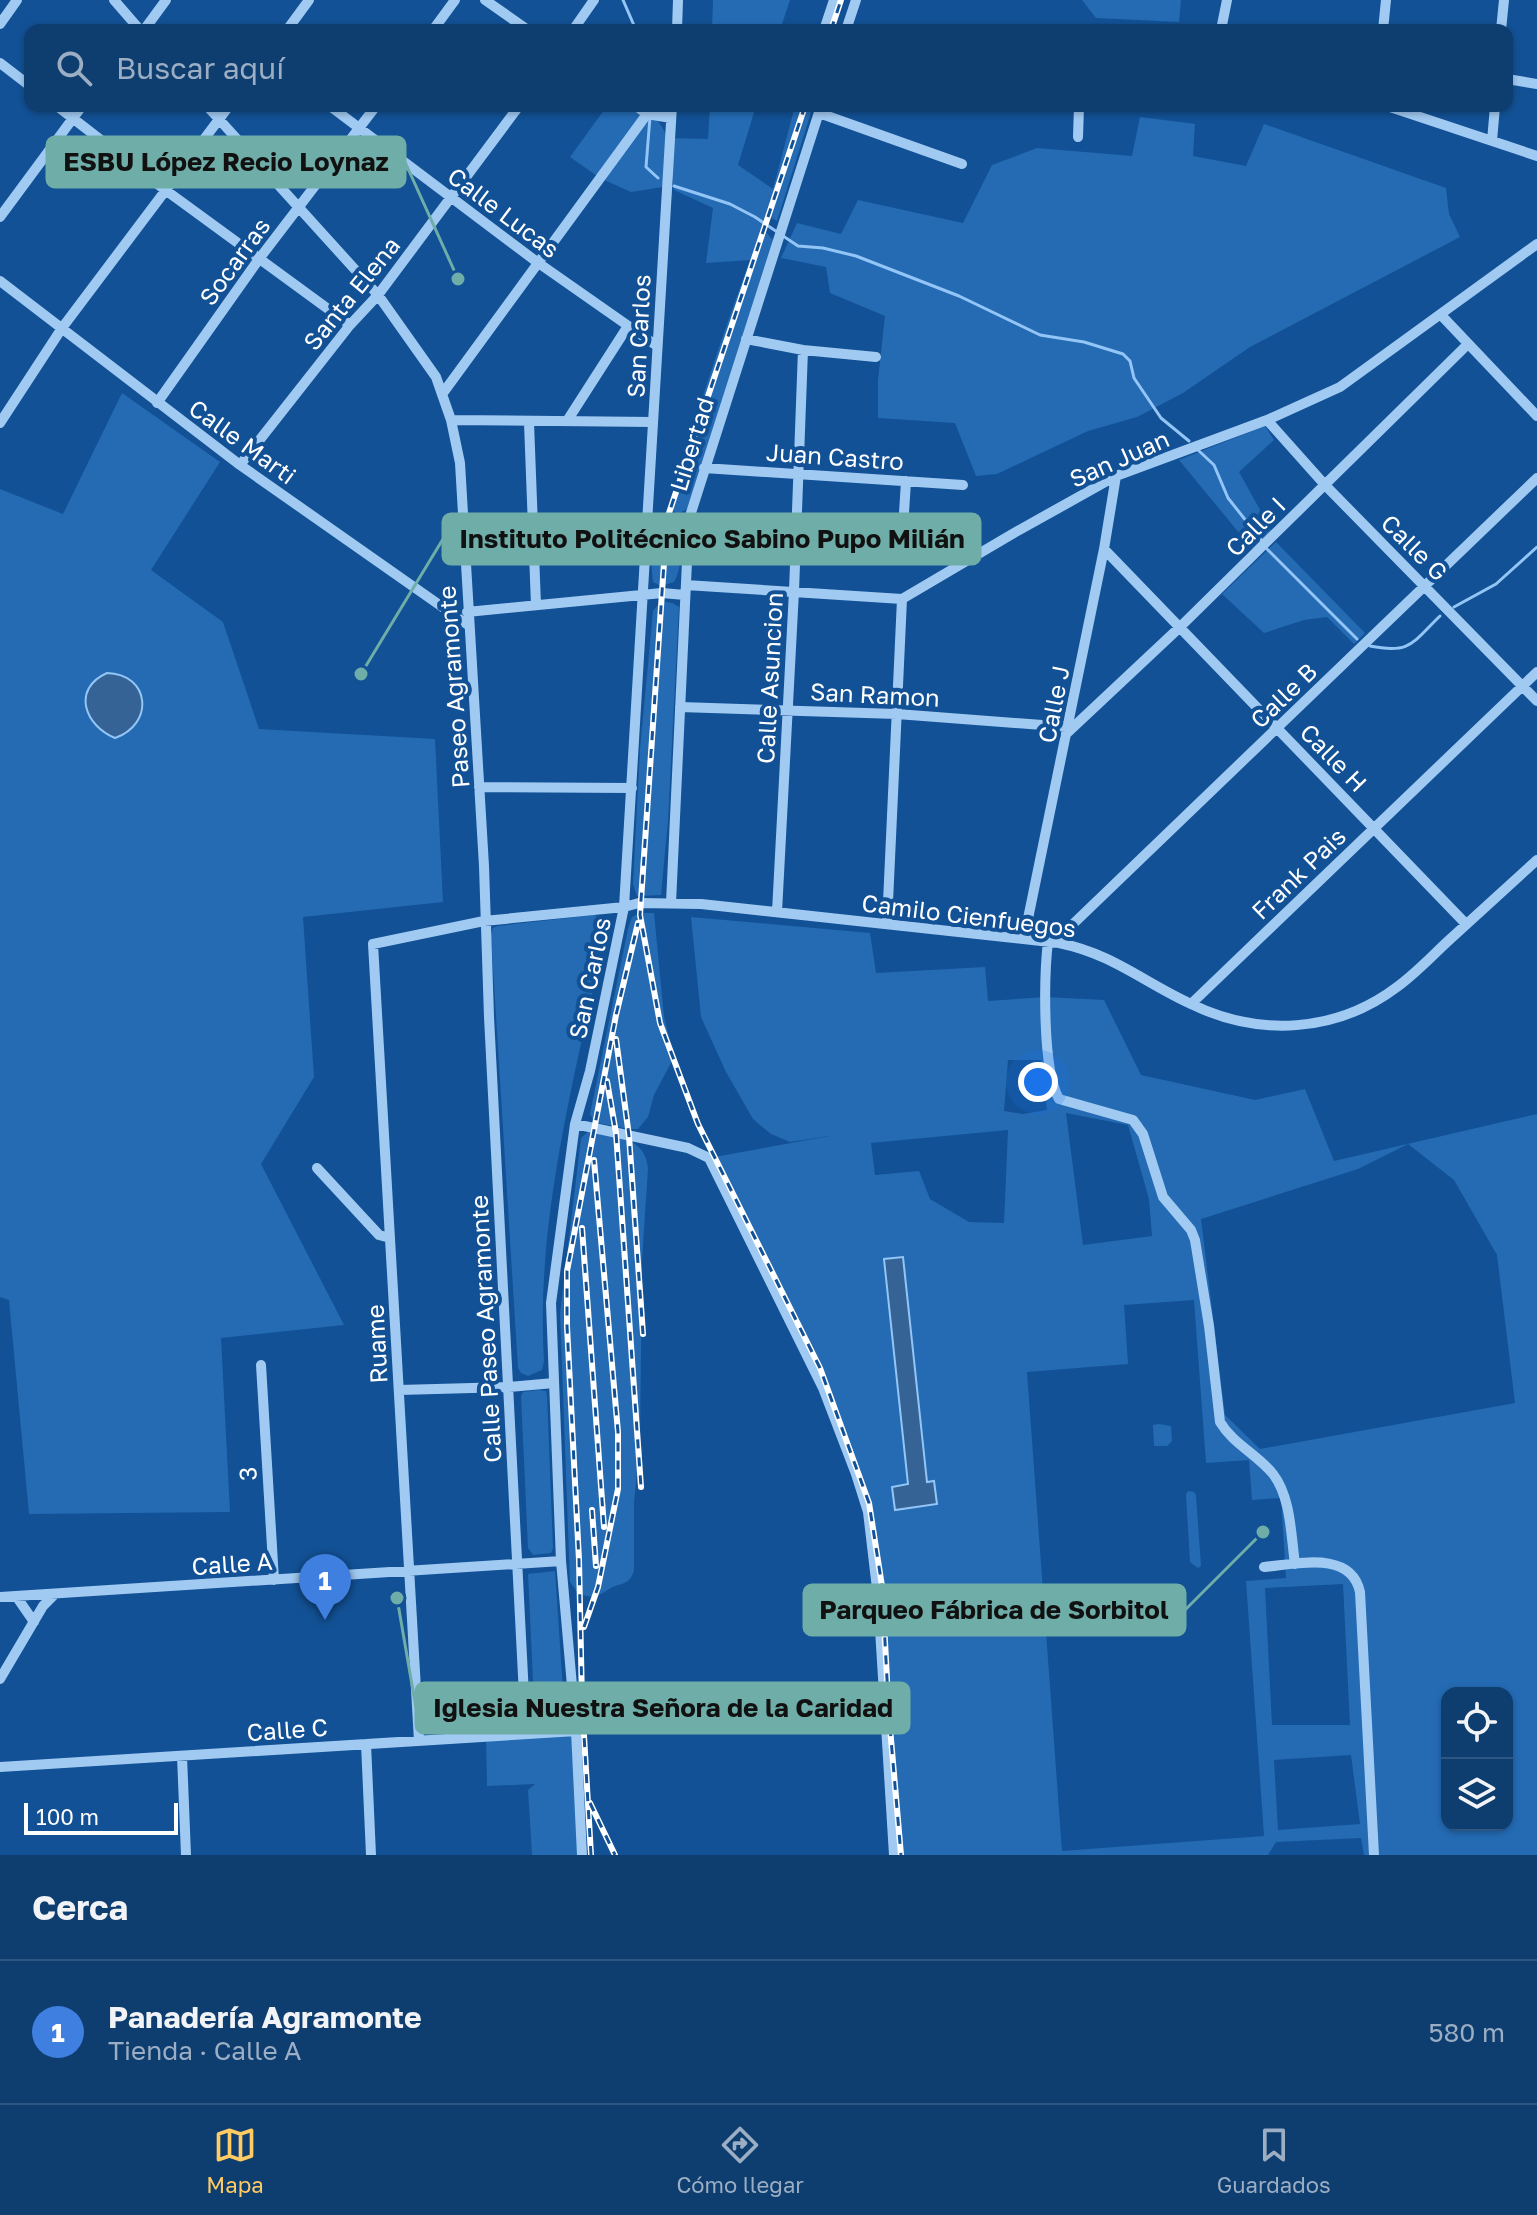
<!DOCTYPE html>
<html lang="es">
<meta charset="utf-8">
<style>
:root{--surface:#0e3d70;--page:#1c4878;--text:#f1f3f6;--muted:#9baec3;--line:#2e5683;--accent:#ffcb63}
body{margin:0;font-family:"Golos Text",sans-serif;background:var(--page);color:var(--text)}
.controls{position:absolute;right:24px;bottom:24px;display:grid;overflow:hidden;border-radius:16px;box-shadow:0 2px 6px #0004}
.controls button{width:72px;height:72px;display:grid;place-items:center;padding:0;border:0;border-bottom:2px solid var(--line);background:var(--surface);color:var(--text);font:40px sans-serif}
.scale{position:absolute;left:24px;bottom:20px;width:154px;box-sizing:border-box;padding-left:8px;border:4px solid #fff;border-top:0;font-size:22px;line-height:28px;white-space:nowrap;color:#fff;-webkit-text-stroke:6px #125195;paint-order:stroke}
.you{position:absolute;left:1038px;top:1082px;width:28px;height:28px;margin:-20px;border:6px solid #fff;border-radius:50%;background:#1a73e8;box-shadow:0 0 0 12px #1a73e833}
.badge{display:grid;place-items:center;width:52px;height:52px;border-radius:50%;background:var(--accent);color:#fff;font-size:26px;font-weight:700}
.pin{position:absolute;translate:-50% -66px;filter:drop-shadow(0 2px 4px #0008)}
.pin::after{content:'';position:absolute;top:42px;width:28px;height:24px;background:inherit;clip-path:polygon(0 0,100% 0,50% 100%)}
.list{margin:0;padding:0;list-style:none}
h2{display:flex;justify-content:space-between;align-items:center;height:104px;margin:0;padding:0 32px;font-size:34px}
h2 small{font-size:26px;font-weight:400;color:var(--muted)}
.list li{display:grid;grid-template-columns:52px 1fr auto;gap:24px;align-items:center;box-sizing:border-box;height:144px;padding:0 32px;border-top:2px solid var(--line)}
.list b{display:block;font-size:30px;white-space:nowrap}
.list p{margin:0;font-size:26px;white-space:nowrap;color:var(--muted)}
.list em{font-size:26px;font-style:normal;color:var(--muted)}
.icon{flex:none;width:44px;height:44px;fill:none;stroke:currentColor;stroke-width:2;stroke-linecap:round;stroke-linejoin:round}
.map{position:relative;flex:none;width:1537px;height:1855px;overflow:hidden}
.search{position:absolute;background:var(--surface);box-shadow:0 2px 6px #0004;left:24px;right:24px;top:24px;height:88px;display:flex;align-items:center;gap:20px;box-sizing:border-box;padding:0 28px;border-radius:16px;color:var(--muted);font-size:30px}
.sheet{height:248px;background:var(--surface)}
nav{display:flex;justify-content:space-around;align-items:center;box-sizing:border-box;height:112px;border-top:2px solid var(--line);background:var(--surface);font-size:22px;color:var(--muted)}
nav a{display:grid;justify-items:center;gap:4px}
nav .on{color:var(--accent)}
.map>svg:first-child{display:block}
.green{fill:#246bb4;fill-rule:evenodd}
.water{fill:#356395;stroke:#93c5f6;stroke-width:2}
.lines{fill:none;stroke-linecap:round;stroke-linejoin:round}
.stream{stroke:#93c5f6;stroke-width:3}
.minor{stroke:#a1caf3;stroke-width:10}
.rail-casing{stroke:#fff;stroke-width:6}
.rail{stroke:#125195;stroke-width:3;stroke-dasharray:9;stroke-linecap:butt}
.labels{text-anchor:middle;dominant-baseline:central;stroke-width:8;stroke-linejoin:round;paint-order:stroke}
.street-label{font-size:24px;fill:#fff;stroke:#125195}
.leader{fill:none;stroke:#6fada8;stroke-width:3}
.callout-dot{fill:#6fada8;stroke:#125195;stroke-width:3}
.callout{fill:#6fada8;stroke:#6fada8;stroke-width:3}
.callout-label{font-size:26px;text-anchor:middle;font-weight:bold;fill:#111}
</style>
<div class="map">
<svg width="1537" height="1855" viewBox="0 0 1537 1855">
<rect width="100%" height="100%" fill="#125195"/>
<!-- green -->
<path class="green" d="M713,0H790L780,30H712Z
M1082,0H1181L1179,22L1096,18Z
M607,106C634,106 657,108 667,138L708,139L710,106H756L738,165L773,189L795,106H813L777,221L768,216L770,201L759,234L762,228L773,240L691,498L687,509L678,514L670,509C692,424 720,342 750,260L706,263L713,208L674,190L667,143L663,187L631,192L600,178L570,157Z
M1140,117L1195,124L1193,156L1246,166L1264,124L1446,188L1449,214L1460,237L1250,347L1183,393L1137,417L1088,431L997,474L976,476L955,423L878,418V380L885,316L830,293L826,267L781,258L797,223L841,234L858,200L963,223L992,165L1037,148L1132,156Z
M122,393L220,462L151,570L223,622L259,729L435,739L443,902L303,917L314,1077L261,1164L344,1325L221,1338L230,1512L29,1514L9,1300L0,1297V489L63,514Z
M1265,426L1274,440L1239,472L1273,533L1254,551L1179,460Z
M668,534L677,539C681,554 682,568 674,582L661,586L653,582C651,564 649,542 668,534Z
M1276,542L1365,633L1354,644L1327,617L1304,620L1264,633L1222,594Z
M661,601L672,603L679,607L668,821L661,895L637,896L633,884L640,749L653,611Z
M640,913H654L664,1017L674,1057L654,1095L648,1117L638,1129H628L594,1122L590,1114L628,929L632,917Z
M594,915L604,919L606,929C577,1069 535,1217 544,1361L542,1370L528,1376L521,1373L518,1368L491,935L493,928L498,926Z
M691,917L870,933L876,973L985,967L988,1001L1045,997L1104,1000L1141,1075L1255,1100L1305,1089L1334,1161L1537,1114V1855H1364L1361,1838L1276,1842L1268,1855H892L869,1503L820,1368L709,1158L835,1135L790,1142L771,1134L753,1119L726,1072L701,1017ZM1008,1060H1041L1047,1110L1023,1114L1004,1111ZM1066,1113L1128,1125L1149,1199L1152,1236L1083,1245ZM1008,1130L1004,1223L969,1222L930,1199L919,1171L875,1175L871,1143ZM1408,1144L1454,1180L1497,1255L1515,1403L1260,1449L1225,1415L1201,1219L1358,1169ZM1194,1300L1206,1463L1249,1460L1252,1500L1281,1498L1286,1578L1246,1581L1264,1836L1062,1851L1027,1372L1128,1364L1124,1305ZM1343,1584L1350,1725H1272L1265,1588ZM1447,1693H1507V1825H1447ZM1351,1755L1360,1824L1278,1830L1274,1760Z
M588,1132C614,1137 646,1136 648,1169L642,1260L640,1438L634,1503V1570C630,1586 621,1582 609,1589C597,1597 592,1599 578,1593L570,1582L560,1313L581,1138Z
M539,1390L546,1391L547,1395L553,1548L551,1553L533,1555L528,1548L521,1396L523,1392Z
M1159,1424L1171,1426L1172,1441L1167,1446H1154L1153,1425Z
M1188,1491L1194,1492L1196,1495L1201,1566L1198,1568L1190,1562L1186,1495Z
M555,1571L565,1720L535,1723L528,1574Z
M576,1731L582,1855H532L528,1790L535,1784L487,1786L486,1737Z"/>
<!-- water -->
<path class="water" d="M107,673C150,674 155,724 115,738C85,726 71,689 107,673Z
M903,1257L927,1482L934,1481L937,1504L895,1510L892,1487L908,1484L884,1259Z"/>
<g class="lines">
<!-- stream -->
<path class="stream" d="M623,0L636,30
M652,110V106
M650,117L646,167L658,178
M674,186L730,204L755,217L798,246L823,248L856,256L959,296L1040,335L1084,342L1123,354L1130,361L1134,378L1161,418L1189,441
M1198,450L1214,465L1228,498L1262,541
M1266,548L1357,639
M1454,607L1496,584L1537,547
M1370,646C1411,654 1412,643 1440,616"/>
<!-- minor -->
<path class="minor" d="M114,0L140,30
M485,0L528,30
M0,24L17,0
M144,30L166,0
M287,30L309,0
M433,30L455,0
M573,30L594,0
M677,30L678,0
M824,30L834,0
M846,30L856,0
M1221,30L1227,0
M1383,30L1386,0
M1501,30L1504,0
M0,63L30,86
M1507,79L1537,84
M57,106L164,189L350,325
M207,106L378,295L436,377L451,420L460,463L484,866L489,1017L526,1734
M330,106L537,262L657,346
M636,106L647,114L671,118
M1387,106L1537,156
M819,113L962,164
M1078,137L1079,106
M1492,141L1495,106
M0,217L82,106
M0,281L240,465L468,625
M1441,315L1537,416
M746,339L803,350L876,357
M443,393L647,114
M157,403L259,259L376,106
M451,420L653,422
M1267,420L1325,485L1537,701
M567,421L628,326
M0,423L62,328L229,106
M529,423L536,605
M240,465L350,325L378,295L519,106
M704,468L963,485
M647,529L688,530
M902,545L906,481
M1104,549L1466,924
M686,585L902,599L1014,533L1116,476L1267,420L1340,387L1537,244
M467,612L662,593L685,595
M680,707L897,714L1069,727
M1067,733L1180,627L1468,344
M479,787L632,788
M671,903L689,519L821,106
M777,912L794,591L803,350
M887,924L902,599
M1024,938L1104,549L1116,476
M1048,941C1044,976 1042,1069 1059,1099L1133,1120L1143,1134L1163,1197L1191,1230L1195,1240L1209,1326L1220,1422C1233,1444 1257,1454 1273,1474C1291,1497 1291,1536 1295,1564
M1059,943L1072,925L1537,478
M1191,1004L1537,672
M575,1124L688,1148L709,1158L823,1388L856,1474L868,1512L878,1597L894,1855
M317,1168L379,1235L390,1238
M261,1365L274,1580
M399,1390L509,1387L554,1383
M1264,1567C1297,1564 1351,1550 1360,1592L1374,1855
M16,1596L34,1622
M0,1597L561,1561
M0,1679L43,1606L55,1594
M419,1741L373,944L484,921L624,907L639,903L701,904L1059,943C1113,954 1143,982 1191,1004C1259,1037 1336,1033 1397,987C1415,974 1431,957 1447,942C1477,915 1507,887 1537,860
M366,1744L371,1855
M182,1756L186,1855
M0,1767L576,1731
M582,1855L576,1731L561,1561L551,1303L575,1124L590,1071L624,907L672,106"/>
<!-- rail casing -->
<g class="rail-casing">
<path id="rail" d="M831,30L841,0
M805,106L667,519L640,915L660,1023L698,1124L820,1368L869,1503L882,1586L889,1716L901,1855
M616,1039L629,1136L643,1334
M607,1081L616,1133L641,1487
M582,1228L604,1527
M592,1510L596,1566
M584,1627L598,1587L618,1489V1432L594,1160
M590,1803L615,1855
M591,1855L582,1701L579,1560L567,1326V1271L616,1015L638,923"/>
</g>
<!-- rail -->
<use href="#rail" class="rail"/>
</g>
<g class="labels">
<!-- street labels -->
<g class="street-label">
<text transform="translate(504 212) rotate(37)">Calle Lucas</text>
<text transform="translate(234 261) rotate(-54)">Socarras</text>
<text transform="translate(351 293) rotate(-51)">Santa Elena</text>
<text transform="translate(638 336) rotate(-87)">San Carlos</text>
<text transform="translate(243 441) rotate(36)">Calle Marti</text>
<text transform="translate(691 444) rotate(-73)">Libertad</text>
<text transform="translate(835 456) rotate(4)">Juan Castro</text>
<text transform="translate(1119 458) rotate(-24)">San Juan</text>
<text transform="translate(1255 526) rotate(-45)">Calle I</text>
<text transform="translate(1415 547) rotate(45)">Calle G</text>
<text transform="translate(769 678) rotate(-87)">Calle Asuncion</text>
<text transform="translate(453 687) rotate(-94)">Paseo Agramonte</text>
<text transform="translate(875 694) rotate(3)">San Ramon</text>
<text transform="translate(1283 695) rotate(-44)">Calle B</text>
<text transform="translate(1053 704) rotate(-79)">Calle J</text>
<text transform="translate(1334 757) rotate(46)">Calle H</text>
<text transform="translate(1298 873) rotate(-44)">Frank Pais</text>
<text transform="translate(969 915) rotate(7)">Camilo Cienfuegos</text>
<text transform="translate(589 978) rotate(-78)">San Carlos</text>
<text transform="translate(485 1329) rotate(-93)">Calle Paseo Agramonte</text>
<text transform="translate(376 1344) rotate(-93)">Ruame</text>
<text transform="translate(247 1474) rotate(-94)">3</text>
<text transform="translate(232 1563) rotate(-4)">Calle A</text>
<text transform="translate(287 1729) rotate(-4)">Calle C</text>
</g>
</g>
<!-- callouts -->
<path class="leader" d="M458 279L405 162M361 674L443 539M1263 1532L1185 1610M397 1598L416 1708"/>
<g class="callout-dot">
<circle cx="458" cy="279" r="8"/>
<circle cx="361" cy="674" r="8"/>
<circle cx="1263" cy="1532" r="8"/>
<circle cx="397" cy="1598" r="8"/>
</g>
<g class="callout">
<rect x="47" y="137" width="358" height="50" rx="8"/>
<rect x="443" y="514" width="537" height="50" rx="8"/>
<rect x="804" y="1585" width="381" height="50" rx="8"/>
<rect x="416" y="1683" width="493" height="50" rx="8"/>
</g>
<g class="callout-label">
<text x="226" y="171">ESBU López Recio Loynaz</text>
<text x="712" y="548">Instituto Politécnico Sabino Pupo Milián</text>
<text x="994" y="1619">Parqueo Fábrica de Sorbitol</text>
<text x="663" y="1717">Iglesia Nuestra Señora de la Caridad</text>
</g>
</svg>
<div class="controls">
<button><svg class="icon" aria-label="locate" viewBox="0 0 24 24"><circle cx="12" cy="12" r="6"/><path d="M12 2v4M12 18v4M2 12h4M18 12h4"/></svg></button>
<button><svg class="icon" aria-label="layers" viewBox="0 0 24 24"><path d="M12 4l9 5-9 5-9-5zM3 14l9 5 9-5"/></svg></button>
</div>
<div class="scale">100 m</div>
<div class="you"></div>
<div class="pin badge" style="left:325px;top:1620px;background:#3f7fe0">1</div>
<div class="search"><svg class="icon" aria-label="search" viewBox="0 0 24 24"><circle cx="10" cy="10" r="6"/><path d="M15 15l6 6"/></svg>Buscar aquí</div>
</div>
<section class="sheet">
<h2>Cerca<small></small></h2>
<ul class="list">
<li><span class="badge" style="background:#3f7fe0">1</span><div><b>Panadería Agramonte</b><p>Tienda · Calle A</p></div><em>580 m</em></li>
</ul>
</section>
<nav>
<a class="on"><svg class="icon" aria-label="map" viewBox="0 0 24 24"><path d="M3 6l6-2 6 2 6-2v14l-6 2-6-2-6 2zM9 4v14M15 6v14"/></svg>Mapa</a>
<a><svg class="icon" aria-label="directions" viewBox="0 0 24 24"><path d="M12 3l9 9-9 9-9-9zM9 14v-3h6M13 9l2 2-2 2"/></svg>Cómo llegar</a>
<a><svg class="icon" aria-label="saved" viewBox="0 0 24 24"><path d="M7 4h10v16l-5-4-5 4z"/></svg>Guardados</a>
</nav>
